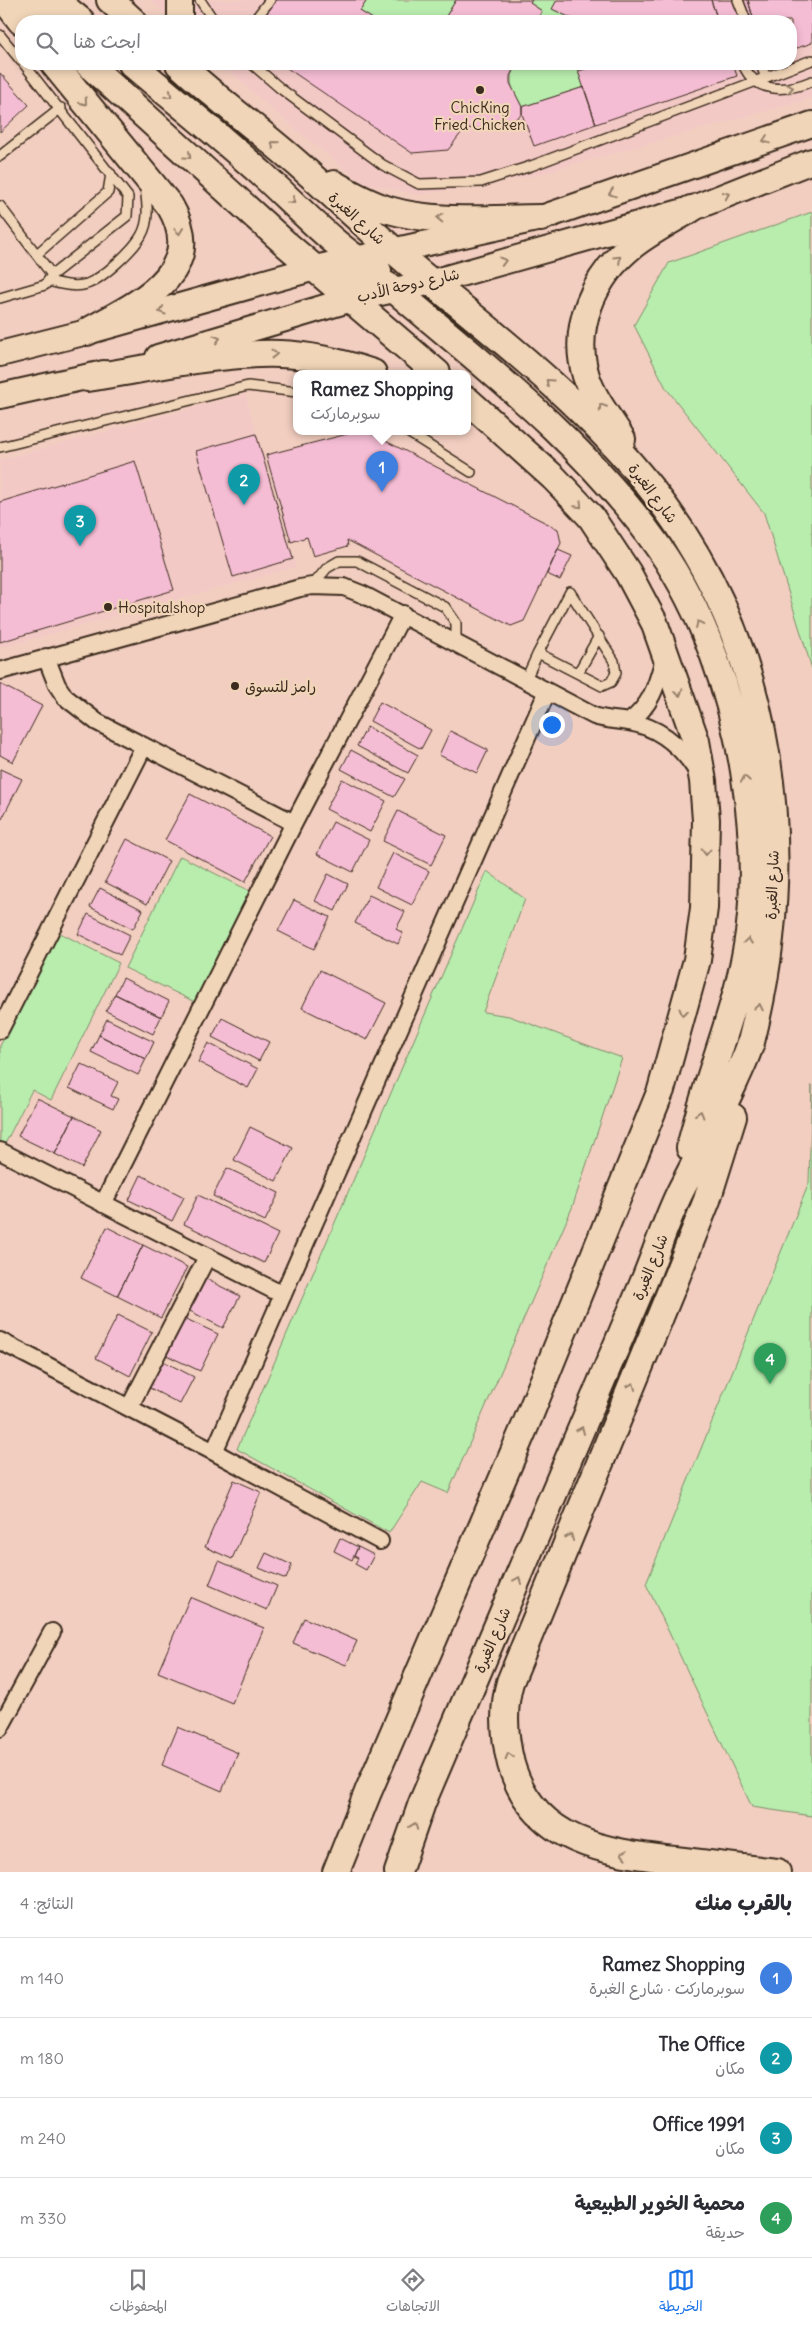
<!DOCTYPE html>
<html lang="ar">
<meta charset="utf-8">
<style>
:root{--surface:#fff;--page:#f2f2f3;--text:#2b2b33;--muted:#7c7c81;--line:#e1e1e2;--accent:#1a73e8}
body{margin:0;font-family:Delius,"Playpen Sans Arabic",sans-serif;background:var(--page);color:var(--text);direction:rtl}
.you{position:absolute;left:551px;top:724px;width:18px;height:18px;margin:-12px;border:4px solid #fff;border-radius:50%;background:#1a73e8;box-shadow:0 0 0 8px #1a73e833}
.badge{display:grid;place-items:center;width:32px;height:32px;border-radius:50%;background:var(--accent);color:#fff;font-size:16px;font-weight:700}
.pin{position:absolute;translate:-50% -41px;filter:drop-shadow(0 1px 2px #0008)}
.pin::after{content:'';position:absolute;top:26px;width:18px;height:15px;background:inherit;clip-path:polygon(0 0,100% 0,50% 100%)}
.popup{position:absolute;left:293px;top:370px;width:178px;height:65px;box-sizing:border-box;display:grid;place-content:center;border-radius:10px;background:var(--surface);filter:drop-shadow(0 1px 4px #0005);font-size:16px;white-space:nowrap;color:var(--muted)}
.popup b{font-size:19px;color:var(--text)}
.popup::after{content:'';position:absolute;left:50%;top:100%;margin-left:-10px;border:10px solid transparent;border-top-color:var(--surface)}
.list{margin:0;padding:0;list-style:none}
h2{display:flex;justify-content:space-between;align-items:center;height:65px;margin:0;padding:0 20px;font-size:21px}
h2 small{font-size:16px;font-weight:400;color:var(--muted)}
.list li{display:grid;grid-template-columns:32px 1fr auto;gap:15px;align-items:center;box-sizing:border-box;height:80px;padding:0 20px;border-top:1px solid var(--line)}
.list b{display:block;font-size:19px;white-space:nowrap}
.list p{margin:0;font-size:16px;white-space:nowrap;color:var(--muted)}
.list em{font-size:16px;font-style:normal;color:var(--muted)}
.icon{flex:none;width:28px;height:28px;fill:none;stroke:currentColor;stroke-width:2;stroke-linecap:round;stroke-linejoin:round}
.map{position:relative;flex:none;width:812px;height:1872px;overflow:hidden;direction:ltr}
.search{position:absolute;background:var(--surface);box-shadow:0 2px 8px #0003;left:15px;right:15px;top:15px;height:55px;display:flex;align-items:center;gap:12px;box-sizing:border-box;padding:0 18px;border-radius:20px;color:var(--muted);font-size:19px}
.sheet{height:385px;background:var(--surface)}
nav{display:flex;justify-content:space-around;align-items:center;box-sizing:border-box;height:70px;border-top:1px solid var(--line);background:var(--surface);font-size:14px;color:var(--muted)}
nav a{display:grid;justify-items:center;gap:2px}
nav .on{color:var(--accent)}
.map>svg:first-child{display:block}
.built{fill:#f3c9c6}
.green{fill:#b9edae;stroke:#7a8c66}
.building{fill:#f5bdd4;stroke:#3b2a1e}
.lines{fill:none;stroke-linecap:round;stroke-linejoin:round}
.lane-casing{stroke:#3b2a1e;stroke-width:12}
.street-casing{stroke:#3b2a1e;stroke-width:20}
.secondary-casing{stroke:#3b2a1e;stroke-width:28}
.primary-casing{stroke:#3b2a1e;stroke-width:30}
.lane{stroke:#f1d5b8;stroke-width:9}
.street{stroke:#f1d5b8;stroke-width:16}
.secondary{stroke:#f1d5b8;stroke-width:24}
.primary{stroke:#f1d5b8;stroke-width:26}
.oneway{stroke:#96806b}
.poi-dot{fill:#3b2a1e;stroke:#f1d5b8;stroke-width:2}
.labels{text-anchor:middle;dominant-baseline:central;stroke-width:4.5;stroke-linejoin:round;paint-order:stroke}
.poi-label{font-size:15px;fill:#3b2a1e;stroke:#f1d5b8;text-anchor:start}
.street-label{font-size:15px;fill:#3b2a1e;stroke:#f1d5b8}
</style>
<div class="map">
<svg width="812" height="1872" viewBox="0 0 812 1872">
<rect width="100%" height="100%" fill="#f2cec0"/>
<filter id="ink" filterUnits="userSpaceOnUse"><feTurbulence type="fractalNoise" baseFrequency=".02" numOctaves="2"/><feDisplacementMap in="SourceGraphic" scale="10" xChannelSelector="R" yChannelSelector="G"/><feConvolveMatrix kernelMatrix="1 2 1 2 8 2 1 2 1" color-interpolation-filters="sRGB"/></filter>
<g filter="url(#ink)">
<!-- built -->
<path class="built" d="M150,0H812V98L532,176L419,195L361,182L275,112L221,64H791V21H174Z
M245,394L296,567L0,648V460Z"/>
<!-- green -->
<path class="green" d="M367,0H456L443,21H376L360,11Z
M532,0H557L553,9L577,21H537L542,11L530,3Z
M516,64H603L578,71L584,87L522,107C513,89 506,83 516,64Z
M812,212V669L764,513L666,388L634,325L669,263Z
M180,856L250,891L195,1002L125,968Z
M487,871L525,899L483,1012L509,1016L622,1058L572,1208L448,1493L422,1482L389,1533L237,1449Z
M58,932L119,963L51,1100L32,1090L3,1148L0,1147V1046Z
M812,1085V1816L752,1807L646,1584L809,1183Z"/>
<!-- building -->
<path class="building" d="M275,0H367L360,11L376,21H265L264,17Z
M456,0H532L530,3L542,11L537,21H443Z
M557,0H711L718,21H577L552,9Z
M711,0H748L754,21H718Z
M748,0H812V43L791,50V21H754Z
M281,64H516L510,76V83L522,107V114L509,124L497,123L480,129L465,128L448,150L412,153Z
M603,64H733L737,76L596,124L578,71Z
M0,73L29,105L0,132Z
M584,87L596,124L534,146L522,114V107Z
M359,431H366L558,529L561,543L524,621L511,626L347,540L348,546L313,556L307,537L291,542L266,455Z
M256,434L293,559L233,577L196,451Z
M135,461L174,590L0,642V502Z
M558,550L572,556L560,580L547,574Z
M0,684L42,706L13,762L0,755Z
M380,702L431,730L421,749L370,721Z
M367,727L418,755L408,773L357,746Z
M450,731L488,750L477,773L439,755Z
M351,750L405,779L394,797L341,769Z
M0,769L22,779L2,819L0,818Z
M342,779L386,801L370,832L326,809Z
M190,794L270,836L245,882L165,840Z
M398,811L446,835L431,865L383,841Z
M333,822L369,840L353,872L317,854Z
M127,839L169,861L147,904L105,882Z
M393,853L429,871L412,905L376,887Z
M328,874L348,884L335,911L315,901Z
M100,888L143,910L133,929L90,907Z
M369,895L405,912L396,929L403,933L398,944L355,923Z
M294,900L330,917L314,949L278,931Z
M88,914L130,935L120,955L78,934Z
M320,970L386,1003L367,1040L302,1008Z
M123,978L169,1001L161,1017L115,994Z
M115,994L161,1017L153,1034L106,1011Z
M222,1018L269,1042L259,1061L212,1037Z
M107,1019L154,1042L146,1059L99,1035Z
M99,1035L146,1059L138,1075L91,1052Z
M208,1043L258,1069L248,1088L198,1062Z
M81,1064L118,1082L111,1096L118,1099L113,1109L69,1088Z
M37,1098L74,1116L55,1154L18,1136Z
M74,1116L101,1130L82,1168L55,1154Z
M250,1127L293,1148L276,1181L234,1160Z
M227,1168L279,1193L265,1221L213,1196Z
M141,1175L184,1197L172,1221L129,1200Z
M198,1195L278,1234L264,1263L184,1224Z
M107,1227L143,1245L117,1296L81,1278Z
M143,1245L187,1267L161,1318L117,1296Z
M204,1278L240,1296L223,1328L188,1310Z
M118,1315L152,1332L130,1376L96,1358Z
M180,1316L218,1334L200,1371L162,1353Z
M159,1359L194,1377L180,1404L146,1386Z
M234,1480L261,1492L232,1559L205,1547Z
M340,1538L358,1547L352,1560L334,1551Z
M358,1547L374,1555L366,1570L355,1564L358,1558L354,1556Z
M266,1553L292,1565L286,1579L259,1568Z
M219,1561L277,1586L267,1610L209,1585Z
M190,1597L264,1628L232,1703L158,1672Z
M304,1618L357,1641L346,1665L293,1643Z
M178,1727L238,1753L222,1791L162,1765Z"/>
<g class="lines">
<!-- lane casing -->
<g class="lane-casing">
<path id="lane" d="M200,0L214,21
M738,0L746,21
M254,21L270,0
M0,35L21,61
M252,64L281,89L383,165L419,184L481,182L531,166L812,60
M743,64C755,94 786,92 812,81
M761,64L765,76
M0,156L61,108
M0,206L52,275
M37,254L108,192L111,174
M49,281C61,284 75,288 87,284C103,278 133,250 141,236C150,221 147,203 145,187
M0,298L45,285L52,275L127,216L128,197L24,64
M406,431L471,472
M0,447L248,386L297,392
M312,586L327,568L339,561H357L445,607L456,623V642
M578,673L599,636
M526,679L538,653L602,686L611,682L616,673L614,661L570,592L538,653"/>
</g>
<!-- street casing -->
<g class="street-casing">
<path id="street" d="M46,657L57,685L65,697L97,722L294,823
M0,671L300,588L312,586L344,587L364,595L594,716C606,720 616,720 629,722C659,727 681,746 697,771
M629,722C653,704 657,683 665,655
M0,1030L144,746
M0,1151L283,1295
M103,1204L294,823L403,614
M0,1341L214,1452L380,1541
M129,1408L207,1257
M214,1452L547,692
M0,1728L52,1632"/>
</g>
<!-- secondary casing -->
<g class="secondary-casing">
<path id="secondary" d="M180,0V21
M0,354L87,332L315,268L541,218L812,124
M158,357L352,299L432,282L691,209L812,161
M0,396L104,373"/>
</g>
<!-- primary casing -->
<g class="primary-casing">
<path id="primary" d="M5,0L21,21
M27,0L47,21
M55,0L81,21
M110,0L133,21
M54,64L170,206C210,274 134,305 87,332
M88,64L286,244L437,373
M132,64C176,101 221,137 263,175C293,202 343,256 378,271
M179,64C217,99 259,130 298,164C339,200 378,238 420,273C502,340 588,407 653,491C776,648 799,852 751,1042C747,1056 740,1069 734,1083C717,1119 700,1154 681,1190C667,1218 657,1250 645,1279L422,1803L398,1872
M334,184C351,194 369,204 389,210C437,224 491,218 541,218
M315,268C345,268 369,274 395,290C488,369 588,446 659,548C703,611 732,696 744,771C753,827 757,889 747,946C735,1015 706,1080 690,1148
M87,378C148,369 219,352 280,354C312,355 343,363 373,373
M622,439C610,419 593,399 586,376C571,327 594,276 633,245C651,231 672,220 691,209
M733,1117L707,1200L674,1283L510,1682C502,1710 504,1736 511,1764C534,1843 605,1852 675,1860C709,1864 743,1868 777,1872
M336,1872L368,1792L526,1424L661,1090L697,960L704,908L706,820L703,781L696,741L654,622L628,573L591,517L554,478L467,400"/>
</g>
<!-- lane -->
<use href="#lane" class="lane"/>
<!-- street -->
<use href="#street" class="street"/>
<!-- secondary -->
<use href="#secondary" class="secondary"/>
<!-- primary -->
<use href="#primary" class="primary"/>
</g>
<!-- one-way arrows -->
<defs><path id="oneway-chevron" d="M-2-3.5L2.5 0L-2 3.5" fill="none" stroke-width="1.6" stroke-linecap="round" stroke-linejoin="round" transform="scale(1.25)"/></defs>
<g class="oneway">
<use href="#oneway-chevron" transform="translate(790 88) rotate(-9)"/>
<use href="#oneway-chevron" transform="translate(169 95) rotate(40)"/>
<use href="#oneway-chevron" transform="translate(84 102) rotate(51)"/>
<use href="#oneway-chevron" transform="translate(766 140) rotate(161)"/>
<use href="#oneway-chevron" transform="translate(274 144) rotate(-140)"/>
<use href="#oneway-chevron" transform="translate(188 156) rotate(42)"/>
<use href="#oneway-chevron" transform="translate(612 193) rotate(161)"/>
<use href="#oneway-chevron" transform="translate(726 195) rotate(-22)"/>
<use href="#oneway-chevron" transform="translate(292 201) rotate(42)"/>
<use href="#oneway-chevron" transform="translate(440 218) rotate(-178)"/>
<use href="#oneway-chevron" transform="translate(179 231) rotate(84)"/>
<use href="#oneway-chevron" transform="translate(618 259) rotate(-43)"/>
<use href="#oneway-chevron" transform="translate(503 261) rotate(-16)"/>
<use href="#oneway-chevron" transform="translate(162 311) rotate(164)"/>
<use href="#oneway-chevron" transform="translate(217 339) rotate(-16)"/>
<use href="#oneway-chevron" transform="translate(274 354)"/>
<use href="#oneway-chevron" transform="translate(549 382) rotate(-138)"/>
<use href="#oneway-chevron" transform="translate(602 407) rotate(-123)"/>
<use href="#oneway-chevron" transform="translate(579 505) rotate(47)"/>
<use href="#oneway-chevron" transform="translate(699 624) rotate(-115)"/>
<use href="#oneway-chevron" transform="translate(679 693) rotate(72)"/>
<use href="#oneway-chevron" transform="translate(745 779) rotate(-99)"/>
<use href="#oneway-chevron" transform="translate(706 852) rotate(91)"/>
<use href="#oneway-chevron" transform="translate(748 941) rotate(-83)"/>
<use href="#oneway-chevron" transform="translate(759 1007) rotate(-78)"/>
<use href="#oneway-chevron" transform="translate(683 1012) rotate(105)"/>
<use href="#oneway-chevron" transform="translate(700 1114) rotate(-73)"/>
<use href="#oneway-chevron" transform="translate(632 1386) rotate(-68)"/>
<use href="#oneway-chevron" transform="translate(581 1430) rotate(-67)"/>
<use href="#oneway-chevron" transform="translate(570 1537) rotate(-68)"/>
<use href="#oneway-chevron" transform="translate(518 1580) rotate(-67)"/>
<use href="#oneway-chevron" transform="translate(509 1756) rotate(-106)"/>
<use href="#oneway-chevron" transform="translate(414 1826) rotate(-70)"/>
<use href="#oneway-chevron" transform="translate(624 1854) rotate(-169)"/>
</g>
</g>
<!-- markers -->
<g class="poi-dot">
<circle cx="480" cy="90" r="5"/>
<circle cx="108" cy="607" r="5"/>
<circle cx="235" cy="686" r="5"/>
</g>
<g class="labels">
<!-- poi labels -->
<g class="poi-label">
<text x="480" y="107" text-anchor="middle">ChicKing<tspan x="480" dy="17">Fried Chicken</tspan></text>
<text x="118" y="607">Hospitalshop</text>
<text x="245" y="686">رامز للتسوق</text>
</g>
<!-- street labels -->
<g class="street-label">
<text transform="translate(357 218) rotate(42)">شارع الغبرة</text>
<text transform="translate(408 285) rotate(-13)">شارع دوحة الأدب</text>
<text transform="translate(653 493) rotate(53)">شارع الغبرة</text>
<text transform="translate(772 885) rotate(-88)">شارع الغبرة</text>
<text transform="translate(650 1267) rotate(-68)">شارع الغبرة</text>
<text transform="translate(492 1640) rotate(-67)">شارع الغبرة</text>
</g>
</g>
</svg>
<div class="you"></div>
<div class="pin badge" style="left:382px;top:492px;background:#3f7fe0">1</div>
<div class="popup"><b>Ramez Shopping</b>سوبرماركت</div>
<div class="pin badge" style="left:244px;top:505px;background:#0f9aa8">2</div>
<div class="pin badge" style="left:80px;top:546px;background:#0f9aa8">3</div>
<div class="pin badge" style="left:770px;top:1384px;background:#2e9e5b">4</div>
<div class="search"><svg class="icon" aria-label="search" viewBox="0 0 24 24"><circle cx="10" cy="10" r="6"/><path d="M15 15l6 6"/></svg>ابحث هنا</div>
</div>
<section class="sheet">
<h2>بالقرب منك<small>النتائج: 4</small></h2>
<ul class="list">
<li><span class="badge" style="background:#3f7fe0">1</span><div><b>Ramez Shopping</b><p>سوبرماركت · شارع الغبرة</p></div><em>140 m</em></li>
<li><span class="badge" style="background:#0f9aa8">2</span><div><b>The Office</b><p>مكان</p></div><em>180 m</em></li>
<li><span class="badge" style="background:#0f9aa8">3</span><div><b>Office 1991</b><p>مكان</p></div><em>240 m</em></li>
<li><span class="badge" style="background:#2e9e5b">4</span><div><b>محمية الخوير الطبيعية</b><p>حديقة</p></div><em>330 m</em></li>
</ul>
</section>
<nav>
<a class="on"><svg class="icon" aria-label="map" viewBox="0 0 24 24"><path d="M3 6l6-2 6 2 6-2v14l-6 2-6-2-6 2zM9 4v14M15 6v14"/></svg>الخريطة</a>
<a><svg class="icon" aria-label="directions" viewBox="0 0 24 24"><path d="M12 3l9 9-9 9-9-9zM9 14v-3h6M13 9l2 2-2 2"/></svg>الاتجاهات</a>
<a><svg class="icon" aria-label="saved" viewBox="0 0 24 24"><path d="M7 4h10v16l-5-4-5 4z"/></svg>المحفوظات</a>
</nav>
